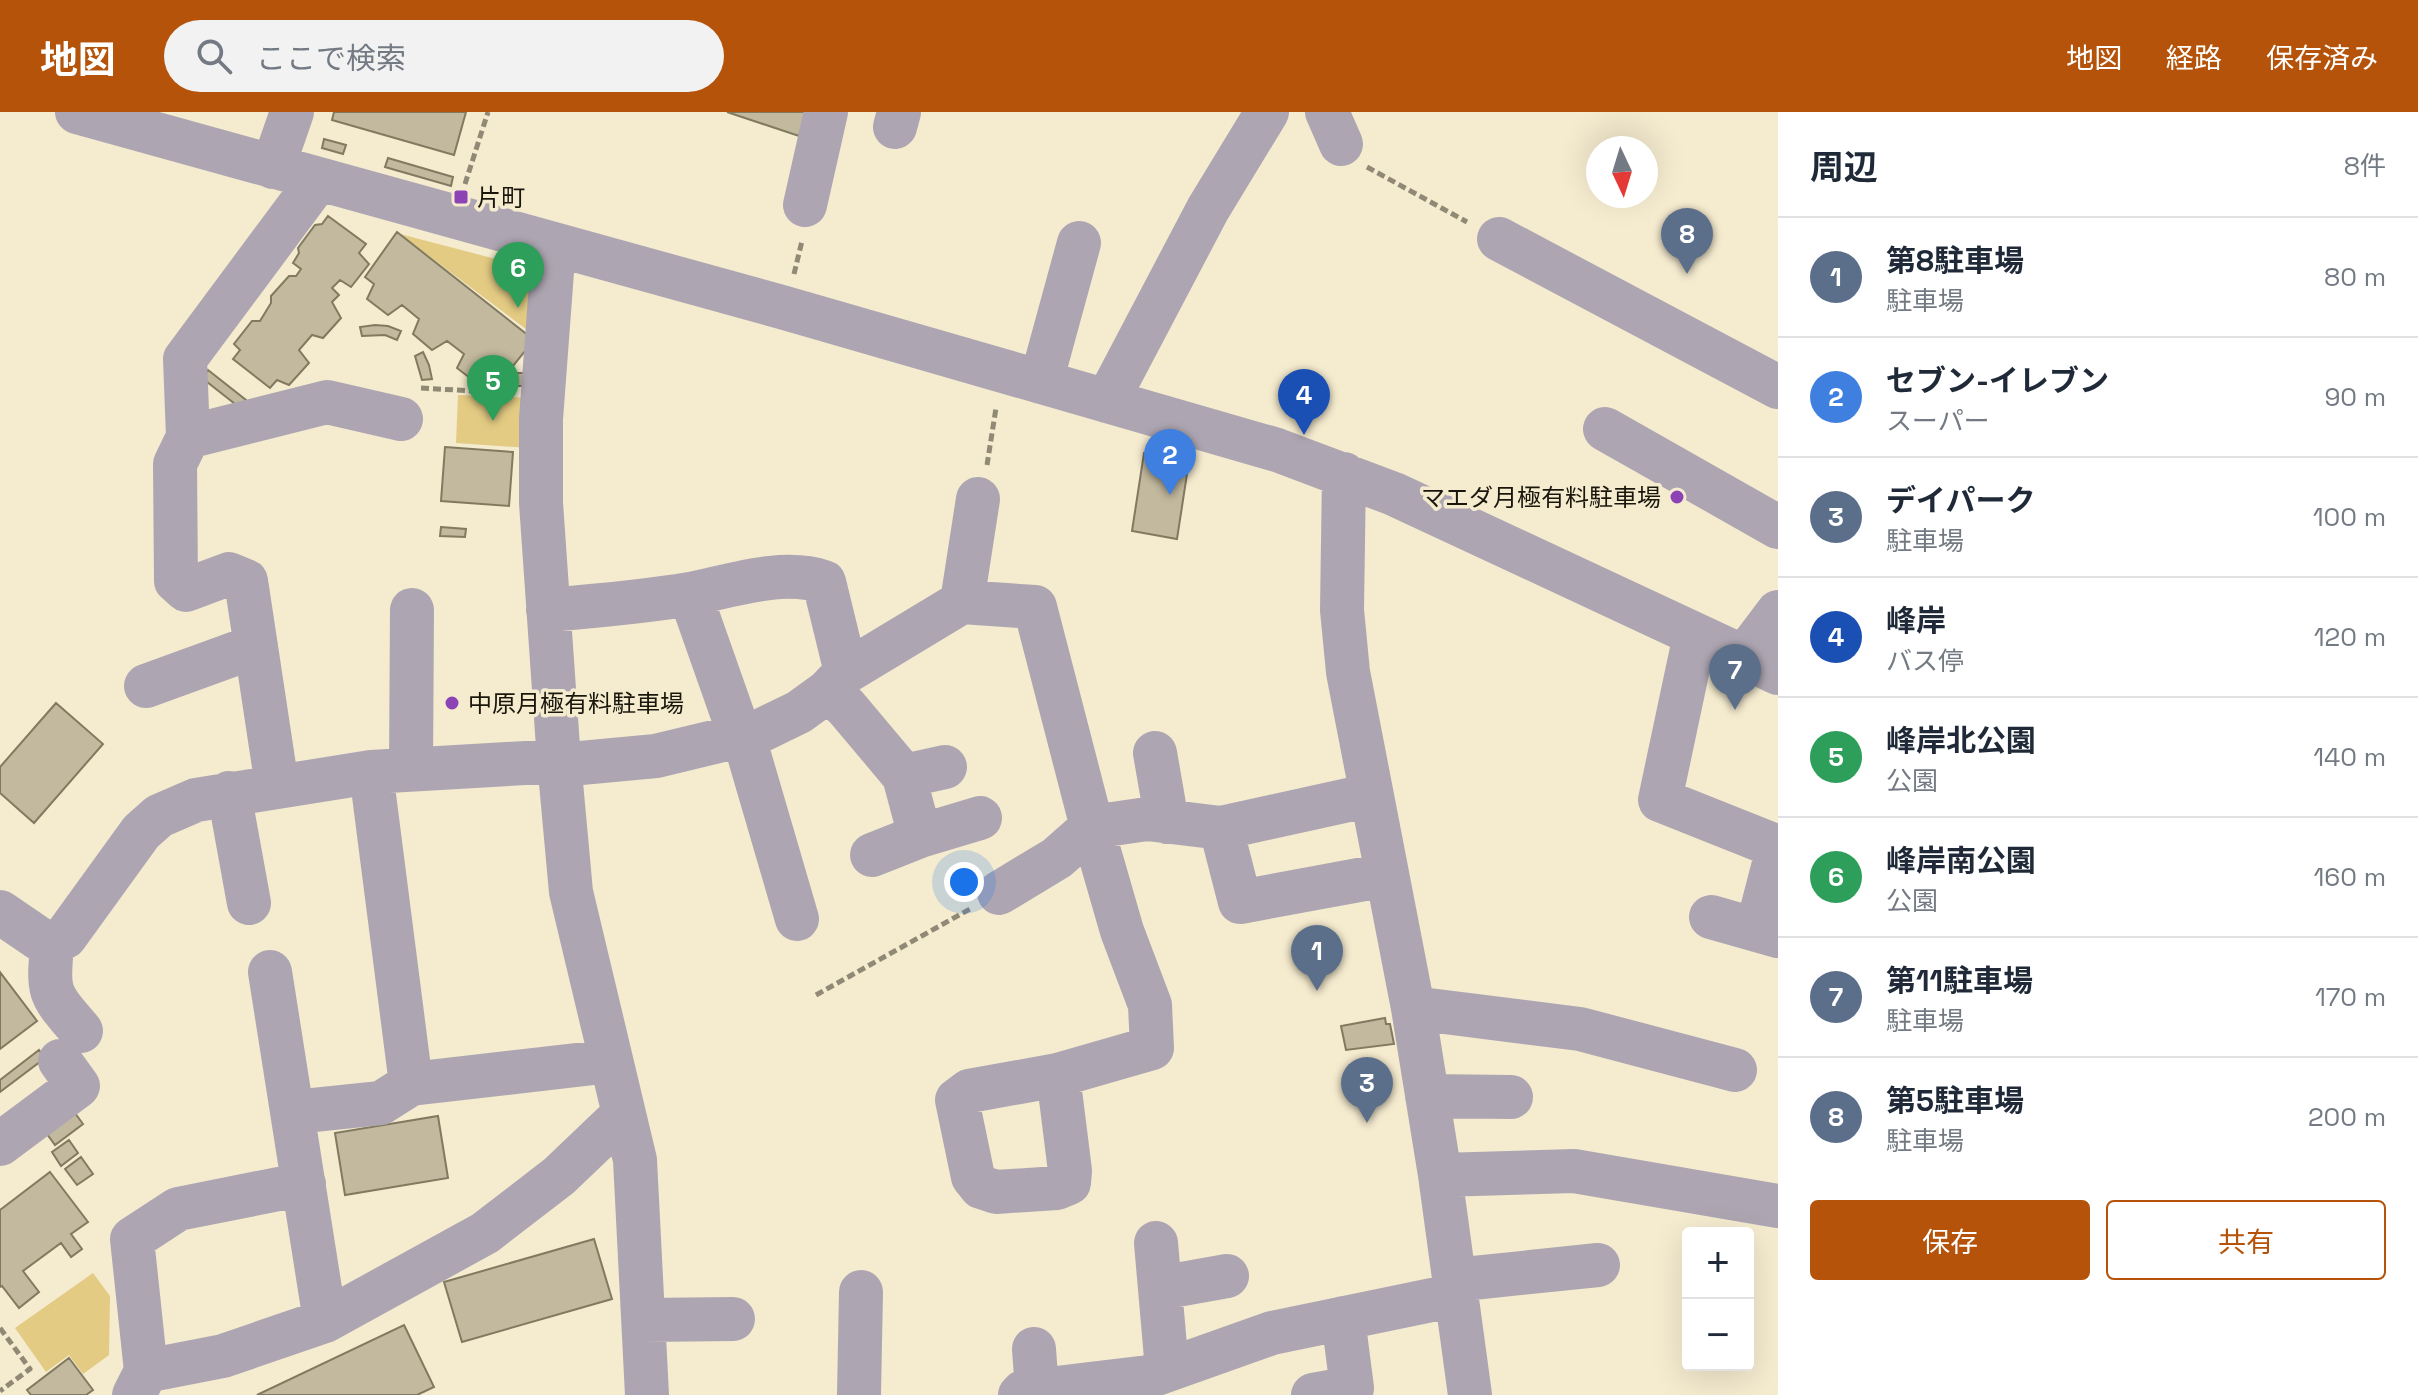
<!DOCTYPE html>
<html lang="ja">
<meta charset="utf-8">
<style>
:root{--surface:#fff;--page:#f2f2f3;--text:#1f2937;--muted:#747a83;--line:#e0e1e3;--accent:#b45309}
body{margin:0;font-family:"Space Grotesk","Noto Sans JP",sans-serif;background:var(--page);color:var(--text)}
.controls{position:absolute;right:24px;bottom:24px;display:grid;overflow:hidden;border-radius:8px;box-shadow:0 8px 32px #0002}
.controls button{width:72px;height:72px;display:grid;place-items:center;padding:0;border:0;border-bottom:2px solid var(--line);background:var(--surface);color:var(--text);font:40px sans-serif}
.compass{position:absolute;left:1586px;top:24px;width:72px;height:72px;border-radius:50%;background:var(--surface);box-shadow:0 8px 32px #0002;rotate:176deg}
.you{position:absolute;left:964px;top:770px;width:28px;height:28px;margin:-20px;border:6px solid #fff;border-radius:50%;background:#1a73e8;box-shadow:0 0 0 12px #1a73e833}
.badge{display:grid;place-items:center;width:52px;height:52px;border-radius:50%;background:var(--accent);color:#fff;font-size:26px;font-weight:700}
.pin{position:absolute;translate:-50% -66px;filter:drop-shadow(0 2px 4px #0008)}
.pin::after{content:'';position:absolute;top:42px;width:28px;height:24px;background:inherit;clip-path:polygon(0 0,100% 0,50% 100%)}
.list{margin:0;padding:0;list-style:none}
h2{display:flex;justify-content:space-between;align-items:center;height:104px;margin:0;padding:0 32px;font-size:34px}
h2 small{font-size:26px;font-weight:400;color:var(--muted)}
.list li{display:grid;grid-template-columns:52px 1fr auto;gap:24px;align-items:center;box-sizing:border-box;height:120px;padding:0 32px;border-top:2px solid var(--line)}
.list b{display:block;font-size:30px;white-space:nowrap}
.list p{margin:0;font-size:26px;white-space:nowrap;color:var(--muted)}
.list em{font-size:26px;font-style:normal;color:var(--muted)}
.actions{display:flex;gap:16px;padding:24px 32px}
.actions a{flex:1;padding:18px 0;border:2px solid var(--accent);border-radius:8px;text-align:center;font-size:28px;color:var(--accent)}
.actions .main{background:var(--accent);color:#fff}
.icon{flex:none;width:44px;height:44px;fill:none;stroke:currentColor;stroke-width:2;stroke-linecap:round;stroke-linejoin:round}
.map{position:relative;flex:none;width:1778px;height:1283px;overflow:hidden}
header{display:flex;align-items:center;gap:48px;box-sizing:border-box;height:112px;padding:0 40px;background:var(--accent);color:#fff}
header strong{font-size:38px}
nav{display:flex;gap:44px;margin-inline-start:auto;font-size:28px}
.search{width:560px;height:72px;background:var(--page);display:flex;align-items:center;gap:20px;box-sizing:border-box;padding:0 28px;border-radius:44px;color:var(--muted);font-size:30px}
main{display:flex}
aside{flex:1;background:var(--surface)}
.map>svg:first-child{display:block}
.green{fill:#e3cb83}
.building{fill:#c2b99e;stroke:#827a60;stroke-width:2}
.lines{fill:none;stroke-linecap:round;stroke-linejoin:round}
.path{stroke:#908975;stroke-width:5;stroke-dasharray:8 4;stroke-linecap:butt}
.minor{stroke:#ada6b2;stroke-width:44}
.poi-dot{fill:#8b43b6;stroke:#f5ebcf;stroke-width:3}
.labels{text-anchor:middle;dominant-baseline:central;stroke-width:7;stroke-linejoin:round;paint-order:stroke}
.poi-label{font-size:24px;fill:#19160c;stroke:#f5ebcf;text-anchor:start}
</style>
<header>
<strong>地図</strong>
<div class="search"><svg class="icon" aria-label="search" viewBox="0 0 24 24"><circle cx="10" cy="10" r="6"/><path d="M15 15l6 6"/></svg>ここで検索</div>
<nav><a>地図</a><a>経路</a><a>保存済み</a></nav>
</header>
<main>
<div class="map">
<svg width="1778" height="1283" viewBox="0 0 1778 1283">
<rect width="100%" height="100%" fill="#f5ebcf"/>
<!-- green -->
<path class="green" d="M400,122L511,151L510,159L540,167L535,224Z
M458,283L531,286L528,336L456,331Z
M93,1161L110,1184L109,1243L83,1262L69,1243L46,1260L15,1216Z"/>
<!-- building -->
<path class="building" d="M334,0H466L454,43L332,8Z
M727,0H807L799,24Z
M324,27L346,33L343,42L322,36Z
M388,46L453,65L451,74L385,55Z
M328,104L366,132L359,141L369,152L351,175L340,168L332,176L339,183L332,190L341,206L323,226L312,223L299,238L309,251L289,273L277,268L270,276L233,247L240,238L234,232L252,209H260L271,191V184L289,164H296L301,157L293,151L299,141L298,136L315,113L322,112Z
M397,120L534,228L500,270L492,263L479,273L457,256L464,242L447,229L432,238L413,222L419,207L402,193L388,203L367,187L374,172L365,165Z
M375,213L388,214L401,219L397,228L385,223L362,224L360,215Z
M423,240L429,253L432,267L422,268L415,244Z
M208,258L246,288L244,299L202,266Z
M515,261H524V274H515Z
M445,335L513,340L509,394L441,389Z
M1144,341L1189,349L1177,427L1132,419Z
M441,415L466,417L465,425L440,424Z
M56,591L103,632L34,711L0,681V655Z
M0,860L37,909L0,937Z
M1385,906L1386,912H1390L1394,932L1346,938L1341,914Z
M39,938L45,946L0,980V968Z
M72,997L83,1012L55,1033L44,1018Z
M438,1004L448,1066L345,1083L335,1021Z
M69,1028L78,1041L61,1054L52,1040Z
M81,1045L93,1062L77,1073L65,1057Z
M50,1060L88,1110L71,1122L82,1137L71,1145L61,1131L23,1159L39,1180L19,1196L2,1174L0,1175V1098Z
M594,1127L612,1187L462,1230L444,1170Z
M404,1213L434,1275L417,1283H257Z
M69,1246L93,1278L86,1283H31L27,1278Z"/>
<g class="lines">
<!-- path -->
<path class="path" d="M1367,55L1467,110
M465,72L488,0
M794,162L802,129
M421,276L507,281
M987,353L996,296
M816,883L970,797
M0,1216L30,1257L0,1279"/>
<!-- minor -->
<path class="minor" d="M77,0L785,196L1277,338L1394,382L1778,561
M1327,0L1341,32
M895,15L899,0
M273,55L292,0
M318,68L185,247L188,325L327,290L401,307
M805,93L826,0
M1499,127L1778,275
M554,133L541,307V391L559,649L571,780L635,1048L647,1283
M1041,270L1079,131
M1107,289L1208,97L1267,0
M1605,317L1778,415
M188,325L175,352L176,469L186,478L229,462L246,469L277,674
M1344,362L1342,498L1348,560L1413,896L1440,1063L1470,1283
M690,482L740,624L747,636L797,807
M962,490L1035,495L1092,715L1122,819L1150,893L1152,936L1058,963L969,979L957,988L973,1065L981,1075L996,1080L1057,1076L1069,1071L1070,1059L1058,963
M548,498C595,494 643,490 690,482C731,474 782,456 824,470L846,560
M1695,523L1660,688L1778,735
M1744,545L1778,500
M146,574L256,534
M828,579L846,595L904,664L920,724
M1155,641L1167,710
M411,657L412,498
M371,660L411,972
M904,664L945,655
M229,681L249,791
M1221,716L1240,790L1386,763
M872,743L920,724L980,706
M999,781L1057,746L1092,715L1147,707L1221,716L1371,683
M0,800L44,830L52,832L65,825L141,720L159,704L196,688L371,660L559,649L570,652L656,644L760,619L799,600L828,579L846,560L962,490L978,387
M1711,805L1778,824
M1757,817L1778,736
M52,832C48,883 48,880 81,919
M270,860L325,1209
M1413,896L1580,917L1735,958
M1427,984L1511,985
M294,1000L381,991L411,972L611,949
M0,1032L78,974L60,949
M1440,1063L1574,1059L1778,1094
M1156,1131L1167,1257
M1454,1168L1598,1153
M1160,1176L1227,1164
M645,1208L733,1207
M1034,1237L1037,1278
M146,1259L132,1127L178,1097L304,1072
M134,1283L146,1259L223,1244L325,1209L485,1121L559,1064L624,1002
M859,1283L861,1180
M1020,1283L1023,1280L1148,1265L1272,1221L1456,1183
M1313,1283L1352,1276L1343,1206"/>
</g>
<!-- markers -->
<g class="poi-dot">
<rect x="453" y="77" width="16" height="16" rx="4"/>
<circle cx="1677" cy="385" r="8"/>
<circle cx="452" cy="591" r="8"/>
</g>
<g class="labels">
<!-- poi labels -->
<g class="poi-label">
<text x="477" y="85">片町</text>
<text x="1661" y="385" text-anchor="end">マエダ月極有料駐車場</text>
<text x="468" y="591">中原月極有料駐車場</text>
</g>
</g>
</svg>
<div class="controls">
<button>+</button>
<button>−</button>
</div>
<svg class="compass" viewBox="-18 -18 36 36"><path d="M0-13l5 13h-10z" fill="#e53935"/><path d="M0 13l5-13h-10z" fill="#747a83"/></svg>
<div class="you"></div>
<div class="pin badge" style="left:1317px;top:879px;background:#5c6f8a">1</div>
<div class="pin badge" style="left:1170px;top:383px;background:#3f7fe0">2</div>
<div class="pin badge" style="left:1367px;top:1011px;background:#5c6f8a">3</div>
<div class="pin badge" style="left:1304px;top:323px;background:#1a4fb4">4</div>
<div class="pin badge" style="left:493px;top:309px;background:#2e9e5b">5</div>
<div class="pin badge" style="left:518px;top:196px;background:#2e9e5b">6</div>
<div class="pin badge" style="left:1735px;top:598px;background:#5c6f8a">7</div>
<div class="pin badge" style="left:1687px;top:162px;background:#5c6f8a">8</div>
</div>
<aside>
<h2>周辺<small>8件</small></h2>
<ul class="list">
<li><span class="badge" style="background:#5c6f8a">1</span><div><b>第8駐車場</b><p>駐車場</p></div><em>80 m</em></li>
<li><span class="badge" style="background:#3f7fe0">2</span><div><b>セブン-イレブン</b><p>スーパー</p></div><em>90 m</em></li>
<li><span class="badge" style="background:#5c6f8a">3</span><div><b>デイパーク</b><p>駐車場</p></div><em>100 m</em></li>
<li><span class="badge" style="background:#1a4fb4">4</span><div><b>峰岸</b><p>バス停</p></div><em>120 m</em></li>
<li><span class="badge" style="background:#2e9e5b">5</span><div><b>峰岸北公園</b><p>公園</p></div><em>140 m</em></li>
<li><span class="badge" style="background:#2e9e5b">6</span><div><b>峰岸南公園</b><p>公園</p></div><em>160 m</em></li>
<li><span class="badge" style="background:#5c6f8a">7</span><div><b>第11駐車場</b><p>駐車場</p></div><em>170 m</em></li>
<li><span class="badge" style="background:#5c6f8a">8</span><div><b>第5駐車場</b><p>駐車場</p></div><em>200 m</em></li>
</ul>
<div class="actions"><a class="main">保存</a><a>共有</a></div>
</aside>
</main>
